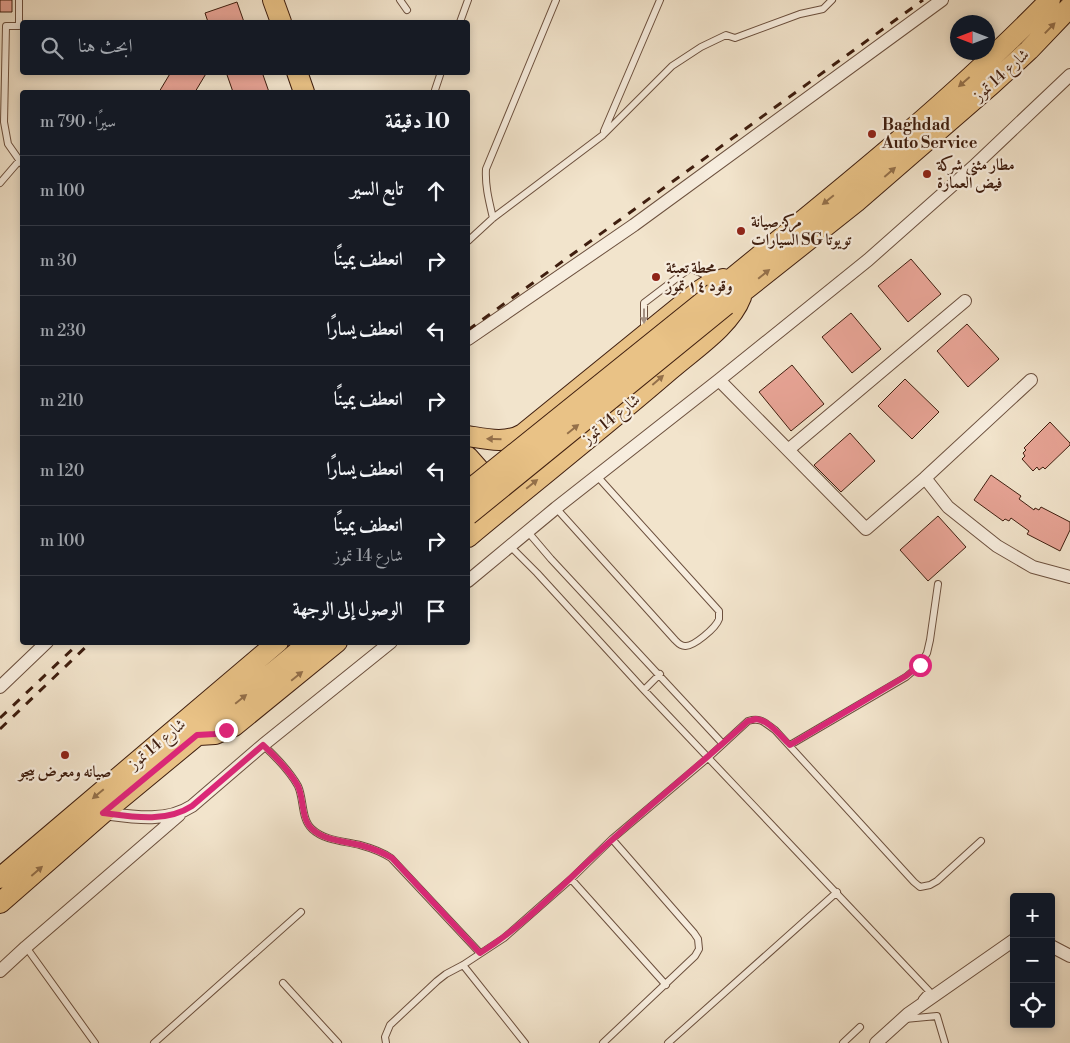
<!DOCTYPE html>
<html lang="ar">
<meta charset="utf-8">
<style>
:root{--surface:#171b24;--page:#20242c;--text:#f1f3f6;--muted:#9ea1a6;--line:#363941}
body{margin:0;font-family:"Libre Bodoni",Amiri,serif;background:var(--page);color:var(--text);direction:rtl}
.controls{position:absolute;right:15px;bottom:15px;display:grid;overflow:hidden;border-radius:5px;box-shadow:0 2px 8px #0003}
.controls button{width:45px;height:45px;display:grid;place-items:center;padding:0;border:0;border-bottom:1px solid var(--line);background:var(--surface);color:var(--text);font:25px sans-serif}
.compass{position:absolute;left:950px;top:15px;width:45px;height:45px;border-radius:50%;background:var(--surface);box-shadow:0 2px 8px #0003;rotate:270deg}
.stop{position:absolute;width:15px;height:15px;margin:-11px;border:4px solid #db2777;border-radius:50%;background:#fff}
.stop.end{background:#db2777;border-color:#fff;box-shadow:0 1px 5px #0008}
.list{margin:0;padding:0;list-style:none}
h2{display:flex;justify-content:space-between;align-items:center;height:65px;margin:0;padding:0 20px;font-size:21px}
h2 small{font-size:16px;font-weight:400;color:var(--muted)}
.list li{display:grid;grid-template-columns:32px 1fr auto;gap:15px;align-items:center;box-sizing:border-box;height:70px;padding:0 20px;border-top:1px solid var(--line)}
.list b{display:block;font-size:19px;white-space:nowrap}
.list p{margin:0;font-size:16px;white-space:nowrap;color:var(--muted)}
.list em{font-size:16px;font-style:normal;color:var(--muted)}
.icon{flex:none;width:28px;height:28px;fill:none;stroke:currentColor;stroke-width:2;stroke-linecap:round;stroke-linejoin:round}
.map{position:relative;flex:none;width:1070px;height:1043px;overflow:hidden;direction:ltr}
.search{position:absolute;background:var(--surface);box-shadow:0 2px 8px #0003;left:20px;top:20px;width:450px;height:55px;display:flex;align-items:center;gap:12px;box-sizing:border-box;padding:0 18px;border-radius:5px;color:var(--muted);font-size:19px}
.panel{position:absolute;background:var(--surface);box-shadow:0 2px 8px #0003;left:20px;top:90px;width:450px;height:555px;border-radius:5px;direction:rtl}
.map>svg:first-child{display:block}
.building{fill:#e8a496;stroke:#3f1e0f}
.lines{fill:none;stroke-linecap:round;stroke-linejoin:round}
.service-casing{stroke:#6c503e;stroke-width:8}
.minor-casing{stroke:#6c503e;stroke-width:14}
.primary-casing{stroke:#3f1e0f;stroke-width:22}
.service{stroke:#f7edde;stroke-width:6}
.minor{stroke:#f7edde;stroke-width:12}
.primary{stroke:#e9c286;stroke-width:20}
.rail{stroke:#3f1e0f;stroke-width:3;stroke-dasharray:9 9;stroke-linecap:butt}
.primary-bridge-casing{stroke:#3f1e0f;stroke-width:22;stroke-linecap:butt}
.primary-bridge{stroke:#e9c286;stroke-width:20}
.oneway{fill:#94704a}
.oneway2{fill:#a49081}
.route{stroke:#db2777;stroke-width:6}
.poi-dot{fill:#8f2418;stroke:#f7edde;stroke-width:2}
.labels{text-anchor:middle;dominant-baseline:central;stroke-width:4.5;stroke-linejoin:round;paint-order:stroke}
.street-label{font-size:16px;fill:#3f1e0f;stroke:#f7edde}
.poi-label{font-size:16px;font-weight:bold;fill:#3f1e0f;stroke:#f7edde;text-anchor:start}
</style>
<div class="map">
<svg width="1070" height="1043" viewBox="0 0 1070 1043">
<rect width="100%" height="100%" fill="#f2e4cc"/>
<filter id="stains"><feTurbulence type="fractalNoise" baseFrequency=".004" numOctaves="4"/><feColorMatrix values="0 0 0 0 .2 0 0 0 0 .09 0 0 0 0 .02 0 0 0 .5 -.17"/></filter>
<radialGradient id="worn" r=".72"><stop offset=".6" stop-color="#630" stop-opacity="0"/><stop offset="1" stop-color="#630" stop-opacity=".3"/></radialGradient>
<!-- building -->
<path class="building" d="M0,0H12V12H0Z
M237,2L244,22H208L205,13Z
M171,72H207L195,92H159Z
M226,72H262L269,92H233Z
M911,259L941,294L908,322L878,286Z
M851,313L881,349L852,373L822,337Z
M967,324L999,359L968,387L937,351Z
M792,365L824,404L791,431L759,392Z
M905,379L939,412L912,439L878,406Z
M1050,422L1070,443V445L1045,469L1043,467L1039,470L1037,467L1033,471L1022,459L1025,456L1023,453L1026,450L1024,448Z
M850,433L875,461L841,492L814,465Z
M991,475L1021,496L1019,499L1034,510L1035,508L1039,510L1041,507L1070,522V530L1060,551L1027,534L1029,531L1011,518L1009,521L1005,519L1003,521L974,500Z
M938,516L966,547L928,581L900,550Z"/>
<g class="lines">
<!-- service casing -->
<g class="service-casing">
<path id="service" d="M19,0V26H6L4,122L8,144L22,164
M400,0L407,10
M460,22L468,0
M435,90L441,72
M604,131L660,0
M0,183L19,161
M493,218C489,201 485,186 486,169L556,0
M468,241L493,218L603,135L672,66L701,47L726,35L735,38L800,14L823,9L832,0
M644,331V303L690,268L712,278
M556,508L675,640C678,643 680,646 685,646C693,647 716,628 719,619C719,617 719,614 719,611L597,476
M528,532L551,559L723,744
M511,547L537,573L644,690L929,991L922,999
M644,690L660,674
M263,745C276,757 289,770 298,786C304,799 301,819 312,829C325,841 344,841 360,845C371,848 382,852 391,858L480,953
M790,745L906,677L920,665L927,653L930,640L938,584
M571,879L666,985
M26,947L95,1043
M463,965L525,1043
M283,983L338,1043
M905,1019L937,1016L945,1043
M154,1043L301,912
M386,1043L385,1037L390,1025L437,981L446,974L463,965L504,938L571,879L612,839L709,757L748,721C761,717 765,723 775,730L914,882L920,887L930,885L937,881L981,841
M603,1043L695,956L699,949L698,939L694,933L612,839
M668,1043L837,892
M843,1043L860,1027"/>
</g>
<!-- minor casing -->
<g class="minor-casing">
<path id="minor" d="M468,339L634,225L942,0
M719,380L866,529L925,478L1031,380
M788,450L965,301
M925,478L948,507L997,546L1033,567L1070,577
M468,581L556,508L719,380L868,260L973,167L1070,75
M0,687L47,642
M103,813C133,817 166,823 192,806L263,745L391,642
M1051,946L1070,956
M0,971L26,947L179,815
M876,1043L908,1014L1014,940"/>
</g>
<!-- primary casing -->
<g class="primary-casing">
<path id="primary" d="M273,0L281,22
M297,72L304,92
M714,293C829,199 946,107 1050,0
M726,305L856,202L992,84L1029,50L1070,7
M468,436C486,439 506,444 523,434L699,291L710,284L723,279
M468,457L483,474
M468,537C535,481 604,427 670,370C694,349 730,326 741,297
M199,735L215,734L234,726L337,642
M0,878L278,642
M0,903L103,813L310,642"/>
</g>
<!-- service -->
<use href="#service" class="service"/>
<!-- minor -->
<use href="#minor" class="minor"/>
<!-- primary -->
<use href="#primary" class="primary"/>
<!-- rail -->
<path class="rail" d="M468,330L923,0
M0,718L80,642
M0,729L91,642"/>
<!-- primary-bridge casing -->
<g class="primary-bridge-casing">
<path id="primary-bridge" d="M468,491L714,293
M468,515L726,305"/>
</g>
<!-- primary-bridge -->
<use href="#primary-bridge" class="primary-bridge"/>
</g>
<!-- one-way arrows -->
<defs><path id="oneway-solid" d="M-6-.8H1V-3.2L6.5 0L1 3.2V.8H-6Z" transform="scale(1.25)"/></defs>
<g class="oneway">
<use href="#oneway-solid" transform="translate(1050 28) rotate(-46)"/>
<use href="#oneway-solid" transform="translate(964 82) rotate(139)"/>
<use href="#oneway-solid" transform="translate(890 172) rotate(-41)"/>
<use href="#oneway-solid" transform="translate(828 200) rotate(141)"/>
<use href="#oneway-solid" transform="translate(764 274) rotate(-39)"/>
<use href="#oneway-solid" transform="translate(658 380) rotate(-41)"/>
<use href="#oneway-solid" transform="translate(573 429) rotate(-39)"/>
<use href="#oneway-solid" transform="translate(494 439) rotate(-178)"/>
<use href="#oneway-solid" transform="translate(532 484) rotate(-39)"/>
<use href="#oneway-solid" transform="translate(297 676) rotate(-39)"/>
<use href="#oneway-solid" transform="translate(241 699) rotate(-39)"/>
<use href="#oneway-solid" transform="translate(98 794) rotate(140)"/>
<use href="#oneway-solid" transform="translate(37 871) rotate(-41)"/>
</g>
<use class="oneway2" href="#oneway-solid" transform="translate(644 316) rotate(90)"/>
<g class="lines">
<!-- route -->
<path class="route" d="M226,730L215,734L197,735L103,813C133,817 166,823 192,806L263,745C276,757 289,770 298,786C304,799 301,819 312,829C325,841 344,841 360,845C371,848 382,852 392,858L480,953C530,922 569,877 613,839C657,799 704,761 748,721C749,721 756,719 756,719C769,720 781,737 790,745L906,676L920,665"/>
</g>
<!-- markers -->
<g class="poi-dot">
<circle cx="872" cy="134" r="5"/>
<circle cx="927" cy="174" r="5"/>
<circle cx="741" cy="231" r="5"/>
<circle cx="656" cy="277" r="5"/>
<circle cx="65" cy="755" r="5"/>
</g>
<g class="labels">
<!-- street labels -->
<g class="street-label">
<text transform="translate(1001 75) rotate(-42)">شارع 14 تموز</text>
<text transform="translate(611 419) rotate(-39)">شارع 14 تموز</text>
<text transform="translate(157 744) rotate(-40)">شارع 14 تموز</text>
</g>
<!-- poi labels -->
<g class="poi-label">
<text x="882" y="125">Baghdad<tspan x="882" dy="18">Auto Service</tspan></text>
<text x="937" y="165">مطار مثنى شركة<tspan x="937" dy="18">فيض العمارة</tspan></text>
<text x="751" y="222">مركز صيانة<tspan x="751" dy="18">السيارات SG تويوتا</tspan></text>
<text x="666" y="268">محطة تعبئة<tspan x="666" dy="18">وقود ١٤ تموز</tspan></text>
<text x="65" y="772" text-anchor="middle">صيانه ومعرض بيجو</text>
</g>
</g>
<rect width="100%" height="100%" filter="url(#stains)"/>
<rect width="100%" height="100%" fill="url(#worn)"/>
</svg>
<div class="controls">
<button>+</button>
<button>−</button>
<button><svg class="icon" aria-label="locate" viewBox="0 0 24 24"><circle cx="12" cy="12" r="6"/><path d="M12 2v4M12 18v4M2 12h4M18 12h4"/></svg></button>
</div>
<svg class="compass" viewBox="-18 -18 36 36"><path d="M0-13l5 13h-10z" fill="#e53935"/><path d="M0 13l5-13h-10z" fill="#9ea1a6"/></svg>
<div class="stop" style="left:920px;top:665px"></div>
<div class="stop end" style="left:226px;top:730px"></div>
<div class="search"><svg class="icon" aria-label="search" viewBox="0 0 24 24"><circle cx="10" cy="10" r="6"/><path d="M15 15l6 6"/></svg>ابحث هنا</div>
<section class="panel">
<h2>10 دقيقة<small>سيرًا · 790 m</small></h2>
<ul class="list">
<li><svg class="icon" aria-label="ahead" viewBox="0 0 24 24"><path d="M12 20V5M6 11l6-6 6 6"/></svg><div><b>تابع السير</b></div><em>100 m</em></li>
<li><svg class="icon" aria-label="right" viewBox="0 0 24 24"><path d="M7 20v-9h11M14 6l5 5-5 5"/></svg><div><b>انعطف يمينًا</b></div><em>30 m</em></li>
<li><svg class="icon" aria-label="left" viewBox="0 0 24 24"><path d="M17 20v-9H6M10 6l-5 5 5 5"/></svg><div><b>انعطف يسارًا</b></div><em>230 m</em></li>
<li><svg class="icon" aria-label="right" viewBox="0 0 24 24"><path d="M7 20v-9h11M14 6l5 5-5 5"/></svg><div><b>انعطف يمينًا</b></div><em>210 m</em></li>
<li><svg class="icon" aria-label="left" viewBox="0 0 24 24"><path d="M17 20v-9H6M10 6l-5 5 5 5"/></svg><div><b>انعطف يسارًا</b></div><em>120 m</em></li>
<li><svg class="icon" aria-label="right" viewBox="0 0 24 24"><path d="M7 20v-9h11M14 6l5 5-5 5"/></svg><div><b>انعطف يمينًا</b><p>شارع 14 تموز</p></div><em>100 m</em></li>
<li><svg class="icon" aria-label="arrive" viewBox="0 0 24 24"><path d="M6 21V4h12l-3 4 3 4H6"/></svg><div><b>الوصول إلى الوجهة</b></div></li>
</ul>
</section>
</div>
